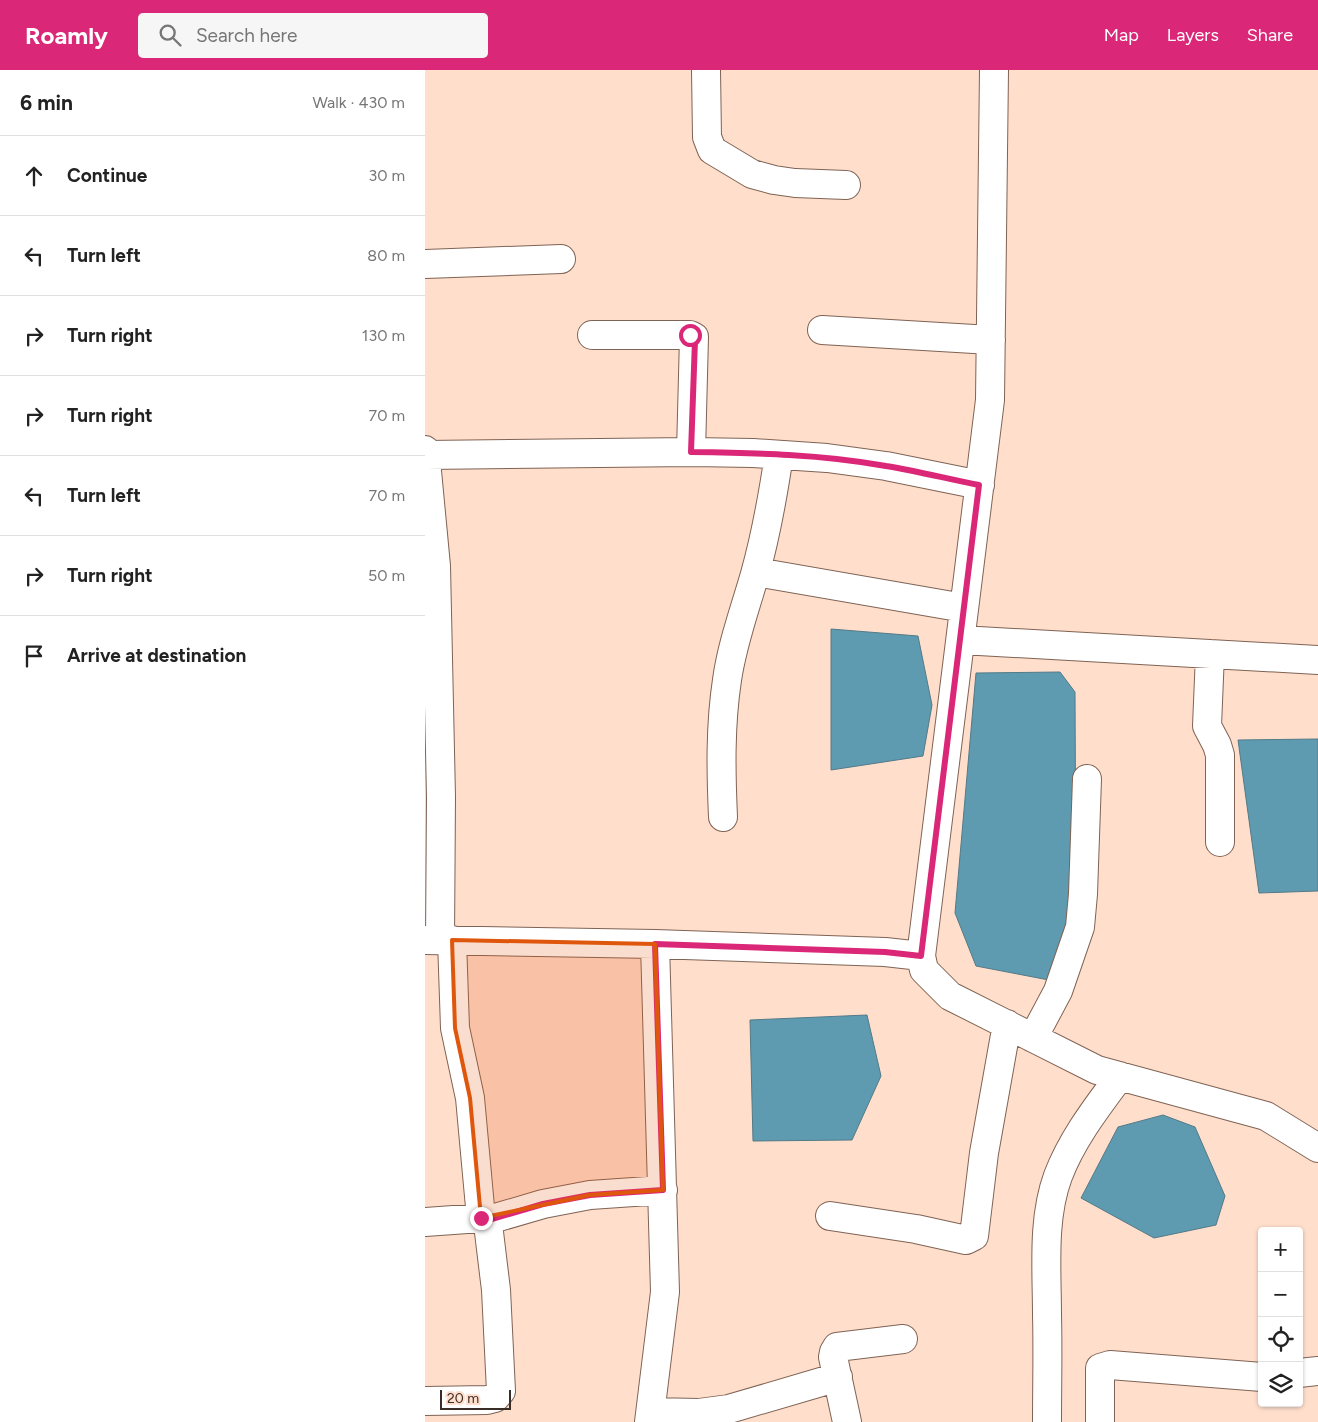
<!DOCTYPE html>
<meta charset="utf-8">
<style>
:root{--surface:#fff;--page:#f6f6f6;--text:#222;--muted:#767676;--line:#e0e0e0;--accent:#db2777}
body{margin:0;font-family:Figtree,sans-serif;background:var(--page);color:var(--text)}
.controls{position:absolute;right:15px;bottom:15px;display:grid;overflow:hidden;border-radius:5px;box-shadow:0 1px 4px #0004}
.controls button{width:45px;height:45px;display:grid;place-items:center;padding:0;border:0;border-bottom:1px solid var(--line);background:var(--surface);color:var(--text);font:25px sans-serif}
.scale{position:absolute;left:15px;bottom:12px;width:71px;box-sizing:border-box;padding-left:5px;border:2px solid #392d26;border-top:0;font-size:14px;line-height:18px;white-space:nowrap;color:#392d26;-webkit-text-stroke:4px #ffdecc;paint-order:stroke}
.stop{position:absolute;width:15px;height:15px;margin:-11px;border:4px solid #db2777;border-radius:50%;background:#fff}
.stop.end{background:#db2777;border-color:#fff;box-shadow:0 1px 5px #0008}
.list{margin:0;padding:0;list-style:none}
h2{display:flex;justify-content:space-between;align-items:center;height:65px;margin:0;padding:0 20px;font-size:21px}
h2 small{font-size:16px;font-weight:400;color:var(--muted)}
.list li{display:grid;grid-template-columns:32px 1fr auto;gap:15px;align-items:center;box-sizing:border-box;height:80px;padding:0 20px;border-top:1px solid var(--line)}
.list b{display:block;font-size:19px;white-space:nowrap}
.list em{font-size:16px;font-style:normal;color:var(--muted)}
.icon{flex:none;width:28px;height:28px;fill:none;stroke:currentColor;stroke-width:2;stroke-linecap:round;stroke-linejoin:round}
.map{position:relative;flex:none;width:893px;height:1352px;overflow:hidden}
header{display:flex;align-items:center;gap:30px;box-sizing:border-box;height:70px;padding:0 25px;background:var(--accent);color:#fff}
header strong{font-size:24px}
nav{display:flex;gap:28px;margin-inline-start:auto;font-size:18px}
.search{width:350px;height:45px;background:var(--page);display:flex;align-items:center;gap:12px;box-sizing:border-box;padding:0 18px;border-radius:5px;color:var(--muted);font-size:19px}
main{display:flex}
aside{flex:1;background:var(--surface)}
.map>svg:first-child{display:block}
.water{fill:#5e9bb1;stroke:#537a87}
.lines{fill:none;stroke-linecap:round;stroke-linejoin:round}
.minor-casing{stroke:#7f6354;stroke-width:30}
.minor{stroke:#fff;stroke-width:28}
.route{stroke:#db2777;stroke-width:6}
.marked{fill:#df570d;fill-opacity:0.2;stroke:#df570d;stroke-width:4;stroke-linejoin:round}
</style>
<header>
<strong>Roamly</strong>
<div class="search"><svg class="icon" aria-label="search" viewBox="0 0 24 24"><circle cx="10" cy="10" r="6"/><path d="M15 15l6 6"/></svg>Search here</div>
<nav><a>Map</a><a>Layers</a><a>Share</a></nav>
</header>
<main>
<aside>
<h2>6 min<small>Walk · 430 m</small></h2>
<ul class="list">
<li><svg class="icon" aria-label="ahead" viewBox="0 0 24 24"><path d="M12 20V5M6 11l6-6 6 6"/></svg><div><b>Continue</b></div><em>30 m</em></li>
<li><svg class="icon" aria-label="left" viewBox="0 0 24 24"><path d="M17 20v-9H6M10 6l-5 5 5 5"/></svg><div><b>Turn left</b></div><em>80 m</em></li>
<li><svg class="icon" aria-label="right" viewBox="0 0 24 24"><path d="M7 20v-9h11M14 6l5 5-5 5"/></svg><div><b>Turn right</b></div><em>130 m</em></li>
<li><svg class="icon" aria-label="right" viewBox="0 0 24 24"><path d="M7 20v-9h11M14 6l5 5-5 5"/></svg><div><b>Turn right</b></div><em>70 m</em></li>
<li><svg class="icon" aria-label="left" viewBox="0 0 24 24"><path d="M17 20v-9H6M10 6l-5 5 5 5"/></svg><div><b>Turn left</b></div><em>70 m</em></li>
<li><svg class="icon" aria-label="right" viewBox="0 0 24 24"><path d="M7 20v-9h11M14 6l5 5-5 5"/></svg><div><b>Turn right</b></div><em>50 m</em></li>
<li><svg class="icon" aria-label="arrive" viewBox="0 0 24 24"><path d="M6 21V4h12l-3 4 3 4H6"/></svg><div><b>Arrive at destination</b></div></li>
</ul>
</aside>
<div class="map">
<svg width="893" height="1352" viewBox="0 0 893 1352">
<rect width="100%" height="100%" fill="#ffdecc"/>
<!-- water -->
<path class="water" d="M406,559L493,566L507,635L498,686L406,700Z
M635,602L650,622L651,837L629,911L551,896L530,843L551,603Z
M893,669V821L834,823L813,670Z
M442,945L456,1006L427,1070L328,1071L325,950Z
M738,1045L770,1057L800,1126L791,1155L729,1168L656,1128L693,1057Z"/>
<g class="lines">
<!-- minor casing -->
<g class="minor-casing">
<path id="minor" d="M281,0L282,67L287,80L327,104L349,110L370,113L421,115
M569,0L565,330L496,886L499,900L525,926L672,1000L841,1046L893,1078
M0,194L136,189
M397,260L566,270
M167,265H265L269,267L266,382
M0,380L11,496L16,727L15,870
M1,385L266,382L328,383L402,388L461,396L555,415
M331,502L539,538
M536,570L893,590
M785,584L782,656L792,675L795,685V772
M298,747C296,702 295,656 302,610C307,574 320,539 330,504C341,465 348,425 354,385
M0,870L230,874L460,882L496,886
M27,870L30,958L45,1028L56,1148
M608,968L633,921L655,857L658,824L662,709
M405,1146L491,1159L541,1170L549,1166L559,1083L582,954
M60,1151L118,1134L165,1125L238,1120
M0,1152L56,1148L63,1154L71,1220L76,1321L70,1328L62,1330L0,1331
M874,1303L893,1301
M226,1342L274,1343L304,1339L413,1307
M224,1352L240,1222L230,874
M422,1352L408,1287L409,1282L412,1277L478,1269
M622,1352C622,1316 623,1281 622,1245C622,1200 617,1149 633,1106C647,1069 672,1037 695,1006
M675,1352V1298L685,1295L837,1307"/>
</g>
<!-- minor -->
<use href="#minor" class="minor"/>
</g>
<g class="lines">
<!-- route -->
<path class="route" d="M56,1148L60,1151L118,1134L165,1125L238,1120L230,874L460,882L496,886L554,415C523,409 492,401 461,396C397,384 331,383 266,382L270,270L269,267L265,265"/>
</g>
<!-- marked area -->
<path class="marked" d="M27,870L230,874L238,1120L165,1125L56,1148L45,1028L30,958Z"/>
</svg>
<div class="controls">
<button>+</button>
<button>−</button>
<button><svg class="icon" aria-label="locate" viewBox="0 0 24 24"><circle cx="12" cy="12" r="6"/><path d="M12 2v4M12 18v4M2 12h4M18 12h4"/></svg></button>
<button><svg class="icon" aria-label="layers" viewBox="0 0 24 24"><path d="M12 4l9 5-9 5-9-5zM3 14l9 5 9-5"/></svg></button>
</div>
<div class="scale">20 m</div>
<div class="stop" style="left:265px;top:265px"></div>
<div class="stop end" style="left:56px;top:1148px"></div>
</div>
</main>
